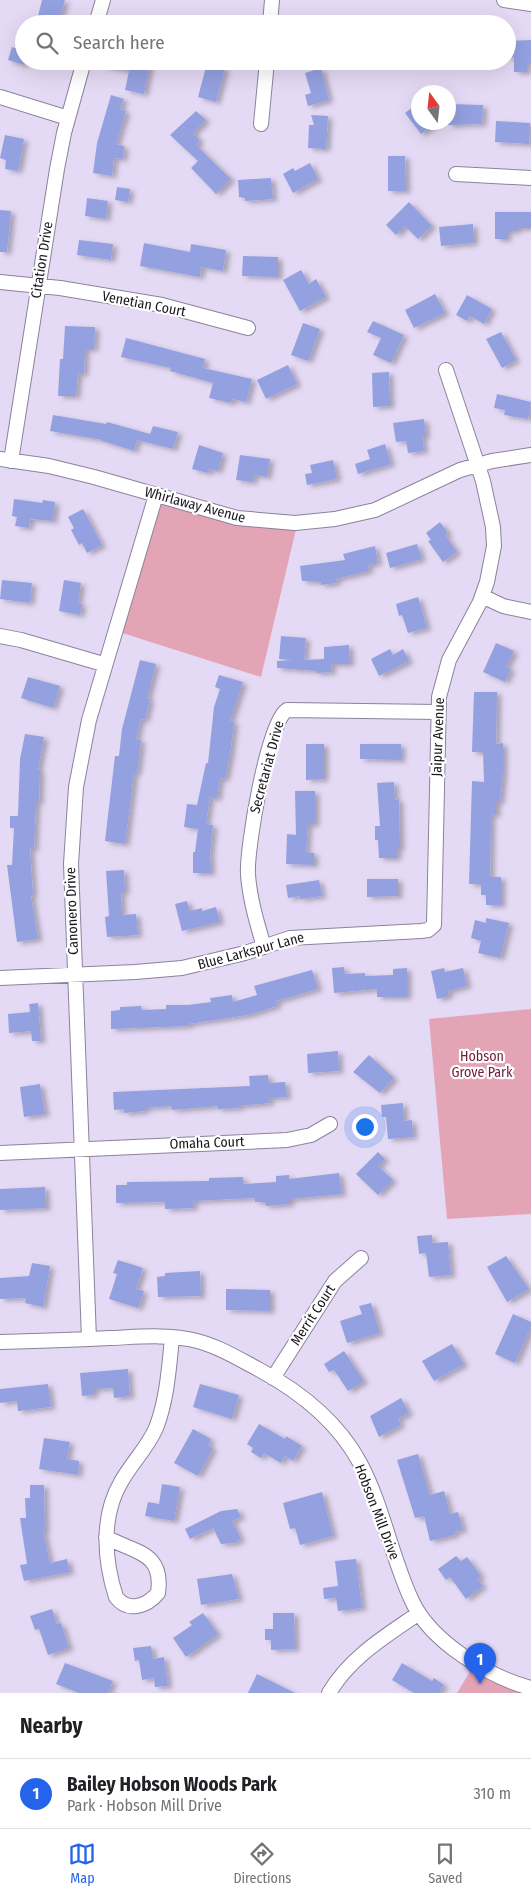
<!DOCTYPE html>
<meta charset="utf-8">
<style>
:root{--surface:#fff;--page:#f2f2f2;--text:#202124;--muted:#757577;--line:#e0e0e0;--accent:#2563eb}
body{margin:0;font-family:"Fira Sans Condensed",sans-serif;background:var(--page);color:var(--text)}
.compass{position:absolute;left:411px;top:85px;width:45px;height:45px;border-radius:50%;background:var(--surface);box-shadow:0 5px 20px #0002;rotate:345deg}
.you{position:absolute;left:364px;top:1126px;width:18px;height:18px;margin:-12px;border:4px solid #fff;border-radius:50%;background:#1a73e8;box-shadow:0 0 0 8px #1a73e833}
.badge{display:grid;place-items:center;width:32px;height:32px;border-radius:50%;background:var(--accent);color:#fff;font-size:16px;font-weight:700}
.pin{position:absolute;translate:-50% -41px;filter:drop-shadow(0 1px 2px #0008)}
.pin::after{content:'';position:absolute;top:26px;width:18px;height:15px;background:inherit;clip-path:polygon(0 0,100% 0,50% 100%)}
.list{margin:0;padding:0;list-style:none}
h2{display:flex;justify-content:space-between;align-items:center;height:65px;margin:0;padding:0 20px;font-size:21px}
h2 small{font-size:16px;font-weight:400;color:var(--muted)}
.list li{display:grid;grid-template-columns:32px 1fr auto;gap:15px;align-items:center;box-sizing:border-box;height:70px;padding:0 20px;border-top:1px solid var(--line)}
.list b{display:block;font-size:19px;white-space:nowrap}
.list p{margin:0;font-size:16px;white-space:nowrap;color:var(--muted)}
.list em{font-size:16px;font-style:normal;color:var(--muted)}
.icon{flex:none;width:28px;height:28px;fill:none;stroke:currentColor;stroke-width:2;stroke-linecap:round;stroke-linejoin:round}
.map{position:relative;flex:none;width:531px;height:1693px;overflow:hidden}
.search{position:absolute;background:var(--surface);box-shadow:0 5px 20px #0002;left:15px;right:15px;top:15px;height:55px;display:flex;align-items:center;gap:12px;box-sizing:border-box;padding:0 18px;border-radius:28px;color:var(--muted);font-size:19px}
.sheet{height:135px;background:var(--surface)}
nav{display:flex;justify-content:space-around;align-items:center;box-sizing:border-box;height:70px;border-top:1px solid var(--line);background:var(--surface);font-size:14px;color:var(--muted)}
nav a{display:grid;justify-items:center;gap:2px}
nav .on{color:var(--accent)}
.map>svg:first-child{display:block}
.green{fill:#e3a4b5}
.building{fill:#94a1e0;filter:url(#shadow)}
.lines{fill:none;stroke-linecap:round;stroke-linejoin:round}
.minor-casing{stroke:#8c829b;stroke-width:16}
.minor{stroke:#fff;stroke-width:14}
.labels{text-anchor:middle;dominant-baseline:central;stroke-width:4.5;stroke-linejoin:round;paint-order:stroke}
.street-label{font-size:14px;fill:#19161f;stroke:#fff}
.park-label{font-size:14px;fill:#711b3d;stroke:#fff}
</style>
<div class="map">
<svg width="531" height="1693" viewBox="0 0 531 1693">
<defs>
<filter id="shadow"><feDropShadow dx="4.5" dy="2.5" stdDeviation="2.5" flood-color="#0004"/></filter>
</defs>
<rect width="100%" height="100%" fill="#e5daf5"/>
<!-- green -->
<path class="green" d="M157,498L297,525L261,677L116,631Z
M531,1009V1214L447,1219L429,1019Z
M471,1670L490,1681L527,1693H457Z"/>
<!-- building -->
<path class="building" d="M42,0H65L58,24H36Z
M531,40V63H527V72H514V57L507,58V41Z
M12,47L24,51V65L8,60Z
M103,61H150L144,94L125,90L129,71L103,66Z
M207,63L225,68L216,102L198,97Z
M321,68L329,100L308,106L305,95L311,93L305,73Z
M111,95L124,99L120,109L126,111L116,144L124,146L123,159L114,158L112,176L93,173L97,143Z
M418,103V122H436L421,134L405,113Z
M448,104L483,105L482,124L448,125Z
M196,111L206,120L193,133L200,140L196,145L231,179L216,194L191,168L198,161L170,135Z
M311,115L328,116L326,149L308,148L309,125H314Z
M496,121L530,123L529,144L495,142Z
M5,135L24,139L18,171L5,169L6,160L0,158Z
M388,156H405L406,191H388Z
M310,163L318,179L293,193L283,174L293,168L295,171Z
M271,178L273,199L245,201V198L239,197L238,180Z
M117,187L130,189L128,202L115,200Z
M87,198L108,201L106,219L85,216Z
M409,202L432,226L418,239L405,226L396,235L386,225Z
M0,210L11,211L7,252H0Z
M495,212H531V228H517V231H507V239H495Z
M473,224L474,243L441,246L439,227Z
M79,240L113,244L111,260L77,255Z
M144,243L190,252L191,244L226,250L223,271L201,267L200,277L140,266Z
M243,256L278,257V277L242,276Z
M301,270L309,284L316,279L326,297L300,311L283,280Z
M435,294L445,313L414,328L405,310Z
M467,295L492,309L484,324L470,316L467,321L456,315Z
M373,321L404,335L391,363L373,355L381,338L367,332Z
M303,323L320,329L308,361L291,355Z
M65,326L95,327L94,349H85L84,374L78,373L76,396H58L60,359H63Z
M501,332L516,360L502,368L486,339Z
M126,338L205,359L203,368L252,379L246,402L232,399L231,403L209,398L213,383L170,371L171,368L121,357Z
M288,365L297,384L266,399L257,380Z
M389,372L390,406L373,407L372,373Z
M497,394L531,402L528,419L504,415L505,410L494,408Z
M53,415L106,424L107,422L150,434L153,426L178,432L173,449L137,440L134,451L102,441V440L50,431Z
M424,419L426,436H422L424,451L408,453L406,441L396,442L393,423Z
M385,444L391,464L358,474L355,464L370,459L367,450Z
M199,445L223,453L218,471L210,469L208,473L192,469Z
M240,455L270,459L267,477L254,475L253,482L236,480Z
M333,460L337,479L307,485L305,474L312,473L310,465Z
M14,499L42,503L43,500L55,502L53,521L30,519L29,528L15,526L17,517L12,516Z
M83,509L102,545L87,553L82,543L79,545L71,530L74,528L68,517Z
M440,522L448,533L445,535L457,552L443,562L428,541L431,540L426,533Z
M417,544L422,559L390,568L386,553Z
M375,546L378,563L368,565L369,571L336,579L337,583L321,585V582L302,581L300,566L345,560L343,554Z
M2,580L32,583L30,603L0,599Z
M64,580L81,583L78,603L82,604L80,615L59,611Z
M418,597L427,628L408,633L402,615L399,616L396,604Z
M281,636L306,638L304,660L324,659V647L349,645L350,664H331L332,672L317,673V671L277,668V661L293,660L279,659Z
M496,643L514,651L506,667L511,669L505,682L483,672Z
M390,649L393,655L403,649L409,661L379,676L371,659Z
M140,660L156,664L147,698L150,699L145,720L141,719L136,739L141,740L137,773H134L125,844L105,841L115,756H119L122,729Z
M219,675L243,682L230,721L234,722L230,755L225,779L220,778L217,799L210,797L206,824L213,825L210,853L211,873H193V852H195L198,829L184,827L187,804L197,805L206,763H208L214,707L220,689L215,687Z
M28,677L60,686L53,708L21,698Z
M474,692H497L496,744L503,743V771L500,802H496V815L491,814L490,877H501V905H486V895H481V884H469L472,781L484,782L483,752H472Z
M25,734L44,737L38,770H40L39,802H36L34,849L30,848L33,895L31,896L38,939L17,942L7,865H12L14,828H10V816H18L20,759Z
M306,744H324V779L306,780Z
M360,744H401V760L360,759Z
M394,782L395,800L399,799L400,848H397V858H379L378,840H375V826H380L377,783Z
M295,791H315V824H308L306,852L314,853V865L286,864L287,834L296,835Z
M124,870L125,892H121L122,915L136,914L138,935L107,937L105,917L109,916L106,871Z
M367,879H398V896L367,897Z
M319,880L322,896L300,899V896L288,898L286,885Z
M187,901L190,911L202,908V911L216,907L220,922L182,931L175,904Z
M486,918L509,923L500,958L478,953L481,941L471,938L475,920L486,923Z
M344,967L345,974L365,973V976L393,975V969L407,968V997H377V989L334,993L332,968Z
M444,968L445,972L463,968L467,986L448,991L449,996L437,999L431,971Z
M312,970L318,989L276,1001L277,1006L248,1015L188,1024L189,1026L111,1029V1011L120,1010V1007L141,1006L142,1010L166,1009V1005H188L211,1002L210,998L232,995L233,1002L257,995L254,986Z
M38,1003L41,1041H32L31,1031L9,1033L8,1014L30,1012L29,1004Z
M338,1051L339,1071L308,1073L307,1054Z
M369,1055L394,1078L380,1093L353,1072Z
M268,1075L269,1083L285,1082L287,1097L269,1098L270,1103L239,1106V1108L218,1109V1106L172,1110L171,1106L145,1108V1111L124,1113V1109L114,1110L113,1092L250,1086L249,1076Z
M40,1084L45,1114L24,1117L20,1087Z
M403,1103L404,1121L412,1120L413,1137L388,1139L386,1117H382L381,1105Z
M378,1152L385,1159L378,1166L393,1180L378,1195L356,1174Z
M339,1173L342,1194L290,1199V1204L266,1206L265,1202H255V1198L193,1201L194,1208L165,1209V1202L116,1203V1185H127V1182L209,1181V1178L243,1177V1184L276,1182V1176L289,1175V1179Z
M45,1187L46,1208L0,1210V1189Z
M432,1235V1243L448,1242L451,1275L429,1277L426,1253L419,1254L417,1236Z
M506,1256L529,1289L507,1302L487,1267Z
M118,1260L143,1268L136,1289L144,1291L138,1308L109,1299L117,1274L113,1273Z
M32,1263L50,1266L43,1307L25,1303L26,1298L0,1299V1278L29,1276Z
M200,1271L201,1296L158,1297L157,1277L165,1276V1273Z
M226,1289L270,1290V1311L226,1310Z
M371,1303L380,1333L347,1343L340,1321L362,1314L359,1306Z
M513,1314L531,1322V1327L515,1363L495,1354Z
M452,1344L464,1364L434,1381L422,1361Z
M344,1351L364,1381L348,1391L334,1370L329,1372L324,1364Z
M128,1369L130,1396L114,1398L113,1388L94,1389V1395L82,1396L80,1373Z
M48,1384L51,1407L18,1411L17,1401L0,1403V1389Z
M200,1384L239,1395L232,1419L193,1407Z
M401,1398L409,1413L398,1419L401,1425L379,1437L370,1416Z
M259,1424L285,1439L286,1436L302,1446L293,1461L285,1456L281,1463L264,1453L261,1458L251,1452L253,1448L247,1444Z
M193,1429L211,1439L208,1445L213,1448L198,1476L174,1463Z
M44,1438L70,1442L67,1459L79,1461L78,1475L39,1469Z
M418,1454L430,1495L444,1491L450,1514L458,1512L463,1530L454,1532L455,1535L430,1541L424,1516L415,1518L397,1460Z
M162,1484L180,1487L174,1521L145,1516L148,1502L159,1504Z
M30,1485H44L45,1531H43L50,1563L67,1559L70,1572L24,1581L20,1565L27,1564L20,1518H26L25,1498H30Z
M322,1492L333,1536L300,1545L295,1528L290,1529L283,1503Z
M237,1509L241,1517L232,1521L241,1539L234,1543L221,1544L213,1528L190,1539L185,1529L221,1511Z
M456,1556L461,1561L467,1557L481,1576L477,1579L483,1586L466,1599L450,1577L446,1580L438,1569Z
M356,1559L362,1608L338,1611L336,1598L324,1599L323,1588L338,1586L335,1561Z
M232,1574L239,1599L201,1605L197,1579Z
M52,1609L57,1624L61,1623L69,1648L48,1655L39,1629L35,1630L30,1616Z
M203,1613L218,1634L186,1657L173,1638L192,1625L189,1622Z
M273,1613H294L295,1649L271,1650V1640H265V1629H273Z
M151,1646L153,1659L164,1657L168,1686L155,1687L154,1678L142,1680L139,1660L135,1661L133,1648Z
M65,1663L113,1681L108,1693H79L56,1684Z
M402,1663L432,1681L434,1678L444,1685L439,1693H414L392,1680Z
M257,1674L295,1693H248Z"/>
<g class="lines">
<!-- minor casing -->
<g class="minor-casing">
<path id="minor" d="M504,0L531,4
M96,24L103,0
M270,24L272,0
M0,97L68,118
M261,124L267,61
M456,174L531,178
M0,282L60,288L162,305L248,328
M0,459L49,466L94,477L237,518L295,523L335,519L375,510L460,470L492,461L531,455
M11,461L57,169L64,133L84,61
M482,596L503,606L531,612
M0,636L21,640L103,664
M264,947C257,923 250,900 248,875C246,850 268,721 287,710L438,712
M0,978L135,972L182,968L245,953L290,938L421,931L428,930L434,925L439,697L449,660L480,602L487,582L494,546L493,527L483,481L446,370
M0,1153L287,1140L311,1135L330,1124
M89,1339L71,864L76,787L89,720L156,495
M0,1342C37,1341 73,1340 110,1338C136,1337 167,1334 193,1340C216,1345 237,1358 258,1369C299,1391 338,1422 360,1463C383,1506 391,1556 412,1601C431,1642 489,1677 531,1688
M273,1378L335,1281L361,1258
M106,1537C134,1553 164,1551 158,1593C147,1606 128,1613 116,1597C104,1560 101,1516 121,1482C131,1464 148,1447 156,1428C167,1400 169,1368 172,1338
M329,1693C350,1657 386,1636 419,1613"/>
</g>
<!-- minor -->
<use href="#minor" class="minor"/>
</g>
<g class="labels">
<!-- street labels -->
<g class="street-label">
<text transform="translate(42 260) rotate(-81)">Citation Drive</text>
<text transform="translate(144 304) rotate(11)">Venetian Court</text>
<text transform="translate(195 505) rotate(15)">Whirlaway Avenue</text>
<text transform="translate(438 737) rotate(-88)">Jaipur Avenue</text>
<text transform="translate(267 767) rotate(-75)">Secretariat Drive</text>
<text transform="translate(72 911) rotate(-92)">Canonero Drive</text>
<text transform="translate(251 951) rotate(-15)">Blue Larkspur Lane</text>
<text transform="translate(207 1143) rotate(-2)">Omaha Court</text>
<text transform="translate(313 1315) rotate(-57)">Merrit Court</text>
<text transform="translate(377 1512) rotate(69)">Hobson Mill Drive</text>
</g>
<!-- park labels -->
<g class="park-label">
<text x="482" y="1056">Hobson<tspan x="482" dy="16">Grove Park</tspan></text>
</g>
</g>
</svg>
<svg class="compass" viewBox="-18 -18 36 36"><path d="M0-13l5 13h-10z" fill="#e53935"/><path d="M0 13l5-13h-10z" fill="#757577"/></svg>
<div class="you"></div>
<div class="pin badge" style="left:480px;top:1684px">1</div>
<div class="search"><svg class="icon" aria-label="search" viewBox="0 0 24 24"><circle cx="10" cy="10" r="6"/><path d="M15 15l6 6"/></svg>Search here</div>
</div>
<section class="sheet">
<h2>Nearby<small></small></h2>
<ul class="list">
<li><span class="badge">1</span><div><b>Bailey Hobson Woods Park</b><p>Park · Hobson Mill Drive</p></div><em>310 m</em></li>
</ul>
</section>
<nav>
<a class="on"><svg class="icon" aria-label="map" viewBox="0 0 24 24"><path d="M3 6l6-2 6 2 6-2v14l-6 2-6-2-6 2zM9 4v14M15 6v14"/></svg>Map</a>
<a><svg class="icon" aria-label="directions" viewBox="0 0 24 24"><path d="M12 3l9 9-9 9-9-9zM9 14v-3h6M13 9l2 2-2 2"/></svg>Directions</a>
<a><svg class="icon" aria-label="saved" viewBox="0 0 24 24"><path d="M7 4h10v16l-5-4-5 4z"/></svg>Saved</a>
</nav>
